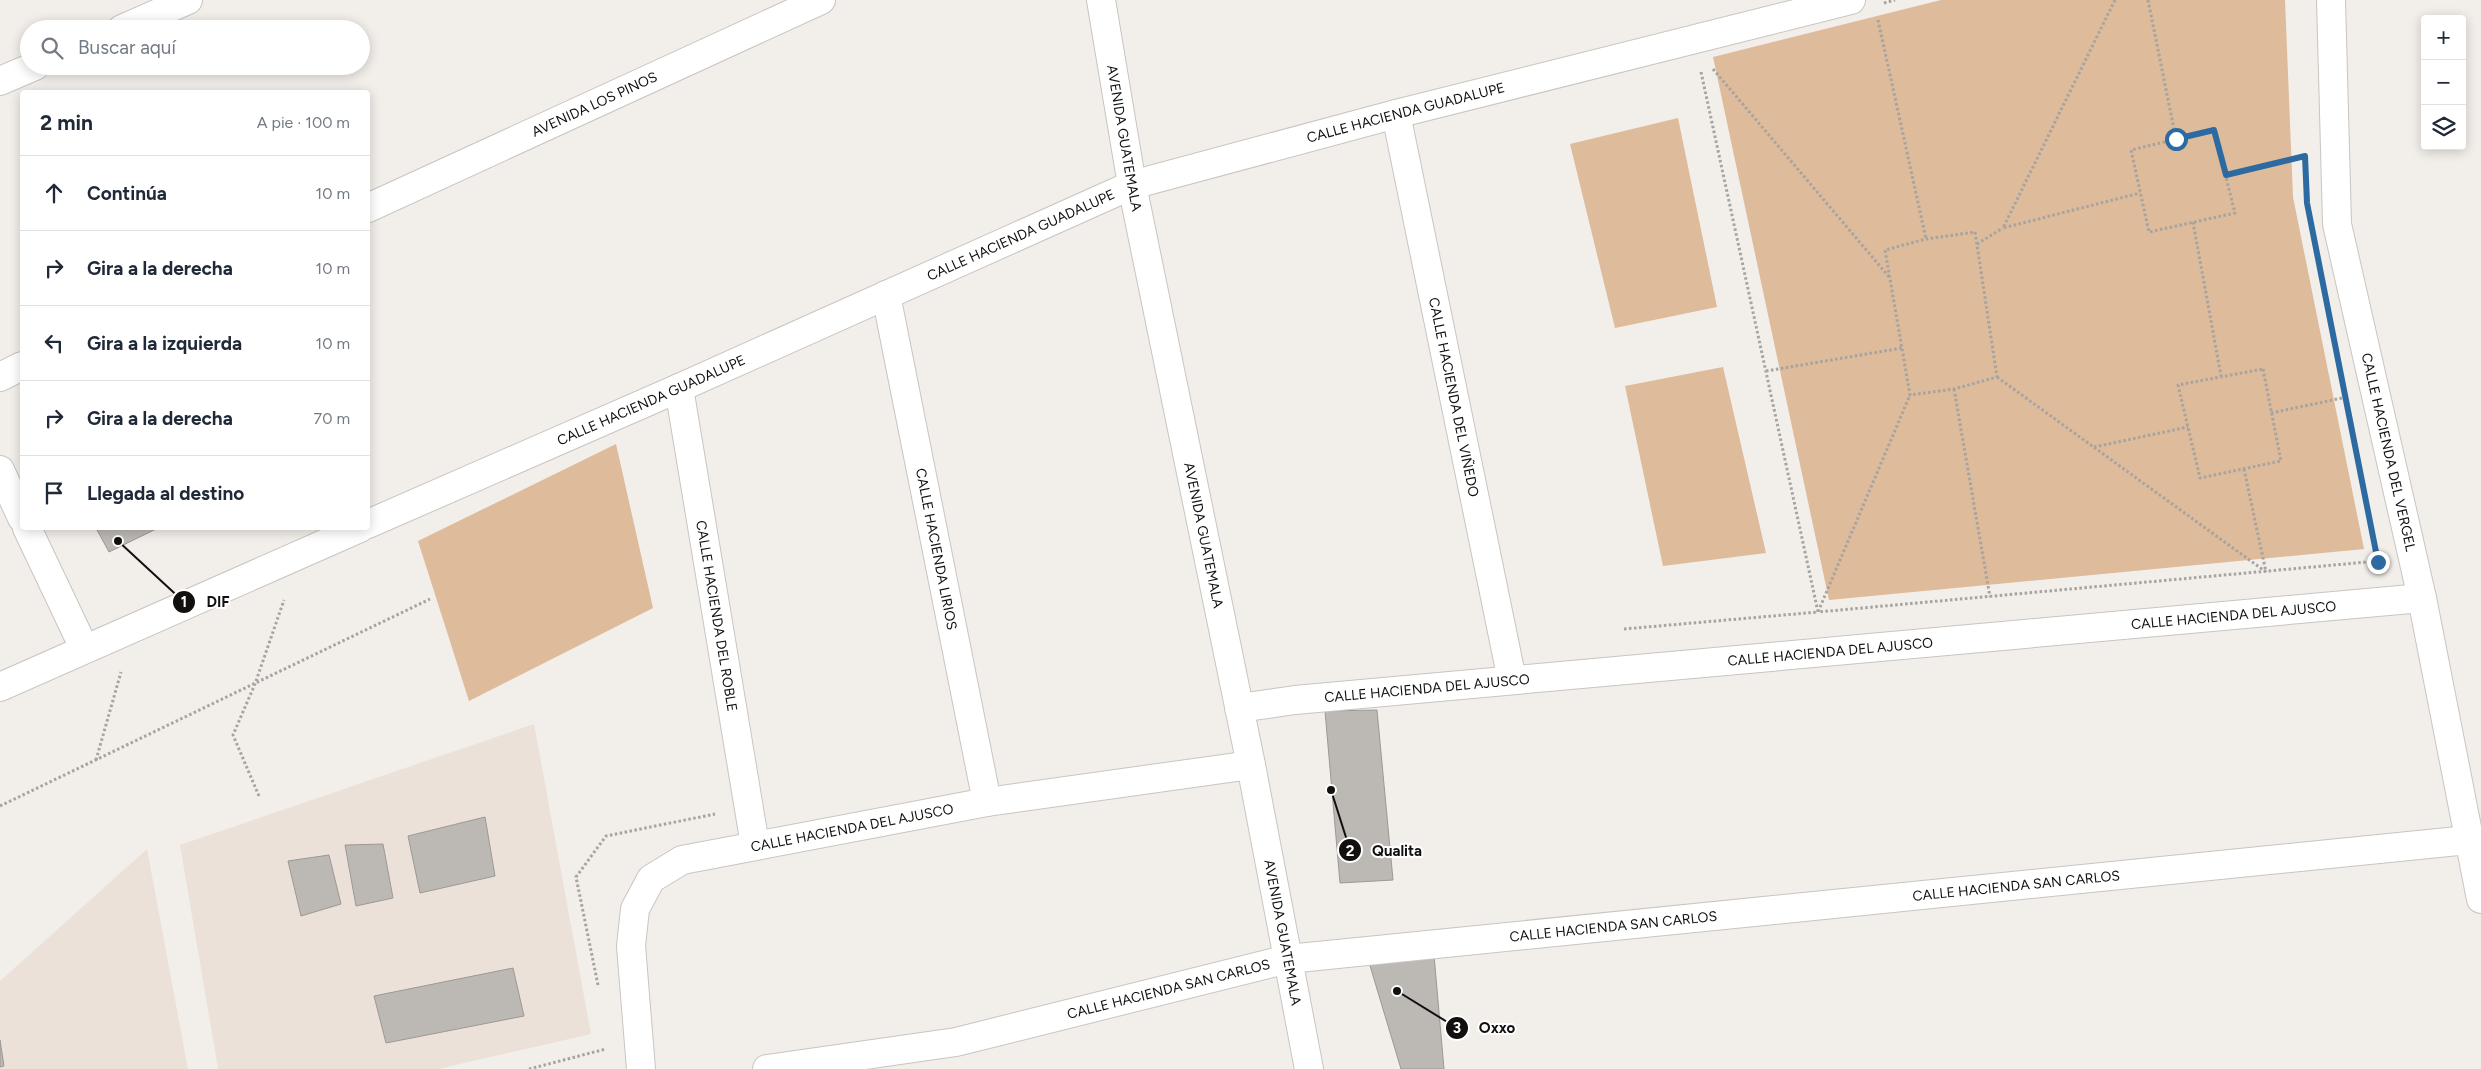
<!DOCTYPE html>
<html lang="es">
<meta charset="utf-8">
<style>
:root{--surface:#fff;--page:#f6f6f7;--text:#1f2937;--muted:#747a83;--line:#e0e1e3}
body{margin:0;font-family:Figtree,sans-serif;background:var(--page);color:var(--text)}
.controls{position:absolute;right:15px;top:15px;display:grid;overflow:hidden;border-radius:5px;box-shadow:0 2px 12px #0003}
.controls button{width:45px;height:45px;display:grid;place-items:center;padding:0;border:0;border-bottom:1px solid var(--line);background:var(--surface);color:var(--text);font:25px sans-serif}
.stop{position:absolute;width:15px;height:15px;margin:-11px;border:4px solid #2c6aa1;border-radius:50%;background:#fff}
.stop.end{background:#2c6aa1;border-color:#fff;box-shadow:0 1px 5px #0008}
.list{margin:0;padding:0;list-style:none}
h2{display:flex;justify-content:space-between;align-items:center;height:65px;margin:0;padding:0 20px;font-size:21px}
h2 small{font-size:16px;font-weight:400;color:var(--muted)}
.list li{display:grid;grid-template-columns:32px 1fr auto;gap:15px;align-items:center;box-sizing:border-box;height:75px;padding:0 20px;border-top:1px solid var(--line)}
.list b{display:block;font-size:19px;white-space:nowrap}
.list em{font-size:16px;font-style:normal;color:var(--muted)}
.icon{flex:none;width:28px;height:28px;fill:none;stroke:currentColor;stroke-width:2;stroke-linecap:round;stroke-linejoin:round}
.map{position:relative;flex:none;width:2481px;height:1069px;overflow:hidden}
.search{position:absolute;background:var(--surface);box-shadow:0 2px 12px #0003;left:20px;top:20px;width:350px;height:55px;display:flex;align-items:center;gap:12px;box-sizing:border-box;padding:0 18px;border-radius:28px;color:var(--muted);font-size:19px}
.panel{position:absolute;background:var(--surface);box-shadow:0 2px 12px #0003;left:20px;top:90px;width:350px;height:440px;border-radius:5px}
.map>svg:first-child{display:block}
.built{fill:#ece1d8}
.green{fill:#ddbb9b}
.building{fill:#bcb8b4;stroke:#9c9894}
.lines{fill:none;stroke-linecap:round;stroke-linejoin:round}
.minor-casing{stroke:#c9c5c1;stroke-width:30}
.tertiary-casing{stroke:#c9c5c1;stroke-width:30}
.path{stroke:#a6a3a0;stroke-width:3;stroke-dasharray:2.5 2.5;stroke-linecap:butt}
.minor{stroke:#fff;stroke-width:28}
.tertiary{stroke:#fff;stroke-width:28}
.route{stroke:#2c6aa1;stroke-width:6}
.labels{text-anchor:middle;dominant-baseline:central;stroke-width:4;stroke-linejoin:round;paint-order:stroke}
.street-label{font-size:14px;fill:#11100f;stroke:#fff}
.leader{fill:none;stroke:#11100f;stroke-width:2}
.callout-dot{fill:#11100f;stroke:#fff;stroke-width:2}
.mark-label{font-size:15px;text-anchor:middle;font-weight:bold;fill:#fff}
.callout-label{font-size:15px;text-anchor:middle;font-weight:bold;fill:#11100f;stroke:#fff;stroke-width:4;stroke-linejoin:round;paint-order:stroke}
</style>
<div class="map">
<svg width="2481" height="1069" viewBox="0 0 2481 1069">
<rect width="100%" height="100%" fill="#f2eeea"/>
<!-- built -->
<path class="built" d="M534,724L591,1034L438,1069H218L180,845Z
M147,849L188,1069H0V981Z"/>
<!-- green -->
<path class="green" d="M1941,0H2285L2293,197L2364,549L1829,600L1713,57Z
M1678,118L1717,307L1615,328L1570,144Z
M1723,367L1766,553L1663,566L1625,386Z
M616,444L653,608L469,701L418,541Z"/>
<!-- building -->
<path class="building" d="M96,528H155L156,529L109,552Z
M1377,710L1393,880L1340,883L1325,711Z
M485,817L495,876L420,893L408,836Z
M383,844L393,898L356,906L345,845Z
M329,855L341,904L301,916L288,861Z
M1434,955L1444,1069H1401L1368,959Z
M513,968L524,1016L386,1043L374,996Z
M0,1040L4,1066L0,1067Z"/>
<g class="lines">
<!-- minor casing -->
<g class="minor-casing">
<g id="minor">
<path id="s1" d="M2331,0L2337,224L2422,598L2481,899"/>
<path d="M122,29L188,0"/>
<path d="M0,81L35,66"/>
<path id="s2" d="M1396,114L1512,680"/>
<path id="s3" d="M886,295L987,802"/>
<path id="s4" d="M679,388L755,845"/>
<path d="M0,470L22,518"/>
<path id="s5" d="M368,524L679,388L1132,185L1396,114L1851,0"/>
<path d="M27,528L84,648"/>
<path d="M0,687L360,528"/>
<path id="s6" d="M1239,708L1295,700L2422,598"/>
<path id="s7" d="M641,1069L631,946L635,909L651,879L682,860L987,802L1251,765"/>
<path id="s8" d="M767,1069L956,1042L1288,959L2468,840"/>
</g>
</g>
<!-- tertiary casing -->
<g class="tertiary-casing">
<g id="tertiary">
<path id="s9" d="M1101,0L1132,185L1251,765L1309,1069"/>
<path id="s10" d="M368,208L821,0"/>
<path d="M0,377L22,366"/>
</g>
</g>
<!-- path -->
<path class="path" d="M2115,0L2003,228L2140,193
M2148,0L2176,139
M1884,3L1895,0
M1878,20L1926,239
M1713,69L1890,278
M1701,72L1818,612L2378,561
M2214,130L2235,213L2149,232L2131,150Z
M2226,175L2300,157
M2193,222L2221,376
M1975,232L1997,377L1954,389L1910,395L1885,250L1926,239Z
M1977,244L2003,228
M2263,369L2281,461L2200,478L2178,385Z
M1766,371L1902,348
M1997,377L2266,572
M1954,389L1990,597
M2271,413L2342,398
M2094,447L2188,427
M2244,469L2266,572
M1624,629L1818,612L1910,395
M96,760L121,672
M259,796L233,735L255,684L284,600
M0,806L430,599
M598,985L576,877L606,836L715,814
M529,1069L606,1049"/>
<!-- minor -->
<use href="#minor" class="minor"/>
<!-- tertiary -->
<use href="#tertiary" class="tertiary"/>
</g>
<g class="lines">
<!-- route -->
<path class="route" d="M2176,139L2214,130L2226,175L2305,156L2307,203L2378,562"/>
</g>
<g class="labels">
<!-- street labels -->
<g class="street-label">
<text stroke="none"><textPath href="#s10" startOffset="249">AVENIDA LOS PINOS</textPath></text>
<text stroke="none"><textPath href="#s5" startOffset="1119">CALLE HACIENDA GUADALUPE</textPath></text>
<text stroke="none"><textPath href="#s9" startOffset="140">AVENIDA GUATEMALA</textPath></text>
<text stroke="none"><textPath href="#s5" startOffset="714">CALLE HACIENDA GUADALUPE</textPath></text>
<text stroke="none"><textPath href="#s2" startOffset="289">CALLE HACIENDA DEL VIÑEDO</textPath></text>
<text stroke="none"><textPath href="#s5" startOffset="309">CALLE HACIENDA GUADALUPE</textPath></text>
<text stroke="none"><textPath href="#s1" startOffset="458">CALLE HACIENDA DEL VERGEL</textPath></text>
<text stroke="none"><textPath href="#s9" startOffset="545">AVENIDA GUATEMALA</textPath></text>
<text stroke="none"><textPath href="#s3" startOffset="259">CALLE HACIENDA LIRIOS</textPath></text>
<text stroke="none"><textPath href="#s6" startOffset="999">CALLE HACIENDA DEL AJUSCO</textPath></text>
<text stroke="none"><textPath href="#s4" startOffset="231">CALLE HACIENDA DEL ROBLE</textPath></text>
<text stroke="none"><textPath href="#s6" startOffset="594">CALLE HACIENDA DEL AJUSCO</textPath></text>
<text stroke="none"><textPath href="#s6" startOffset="189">CALLE HACIENDA DEL AJUSCO</textPath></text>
<text stroke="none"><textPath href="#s7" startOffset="404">CALLE HACIENDA DEL AJUSCO</textPath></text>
<text stroke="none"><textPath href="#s8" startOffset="1265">CALLE HACIENDA SAN CARLOS</textPath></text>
<text stroke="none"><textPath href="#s8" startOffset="860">CALLE HACIENDA SAN CARLOS</textPath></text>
<text stroke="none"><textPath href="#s9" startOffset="950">AVENIDA GUATEMALA</textPath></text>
<text stroke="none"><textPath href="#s8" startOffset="410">CALLE HACIENDA SAN CARLOS</textPath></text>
</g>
</g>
<!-- callouts -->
<path class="leader" d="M118 541L184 602M1331 790L1350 850M1397 991L1457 1028"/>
<g class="callout-dot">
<circle cx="118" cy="541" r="5"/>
<circle cx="1331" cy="790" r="5"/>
<circle cx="1397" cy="991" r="5"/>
<circle cx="184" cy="602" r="12"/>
<circle cx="1350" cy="850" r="12"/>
<circle cx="1457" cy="1028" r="12"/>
</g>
<g class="mark-label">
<text x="184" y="607">1</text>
<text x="1350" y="856">2</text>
<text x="1457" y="1033">3</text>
</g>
<g class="callout-label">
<text x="218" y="607">DIF</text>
<text x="1397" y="856">Qualita</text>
<text x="1497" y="1033">Oxxo</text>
</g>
</svg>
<div class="controls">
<button>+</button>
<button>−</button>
<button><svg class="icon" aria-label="layers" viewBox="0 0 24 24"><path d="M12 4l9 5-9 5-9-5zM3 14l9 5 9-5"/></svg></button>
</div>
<div class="stop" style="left:2176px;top:139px"></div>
<div class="stop end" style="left:2378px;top:562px"></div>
<div class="search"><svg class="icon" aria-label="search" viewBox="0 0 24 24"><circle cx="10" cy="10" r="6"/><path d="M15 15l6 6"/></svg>Buscar aquí</div>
<section class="panel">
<h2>2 min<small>A pie · 100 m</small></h2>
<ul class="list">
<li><svg class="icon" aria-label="ahead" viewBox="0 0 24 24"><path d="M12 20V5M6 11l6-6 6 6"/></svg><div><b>Continúa</b></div><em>10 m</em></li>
<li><svg class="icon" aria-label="right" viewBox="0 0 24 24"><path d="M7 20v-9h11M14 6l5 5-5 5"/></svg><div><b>Gira a la derecha</b></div><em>10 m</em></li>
<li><svg class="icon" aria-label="left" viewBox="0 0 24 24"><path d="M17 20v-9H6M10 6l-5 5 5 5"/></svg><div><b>Gira a la izquierda</b></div><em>10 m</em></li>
<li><svg class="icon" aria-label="right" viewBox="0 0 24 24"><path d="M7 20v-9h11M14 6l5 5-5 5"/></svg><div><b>Gira a la derecha</b></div><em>70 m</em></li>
<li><svg class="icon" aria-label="arrive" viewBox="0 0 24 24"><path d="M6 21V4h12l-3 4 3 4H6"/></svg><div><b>Llegada al destino</b></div></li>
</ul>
</section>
</div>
